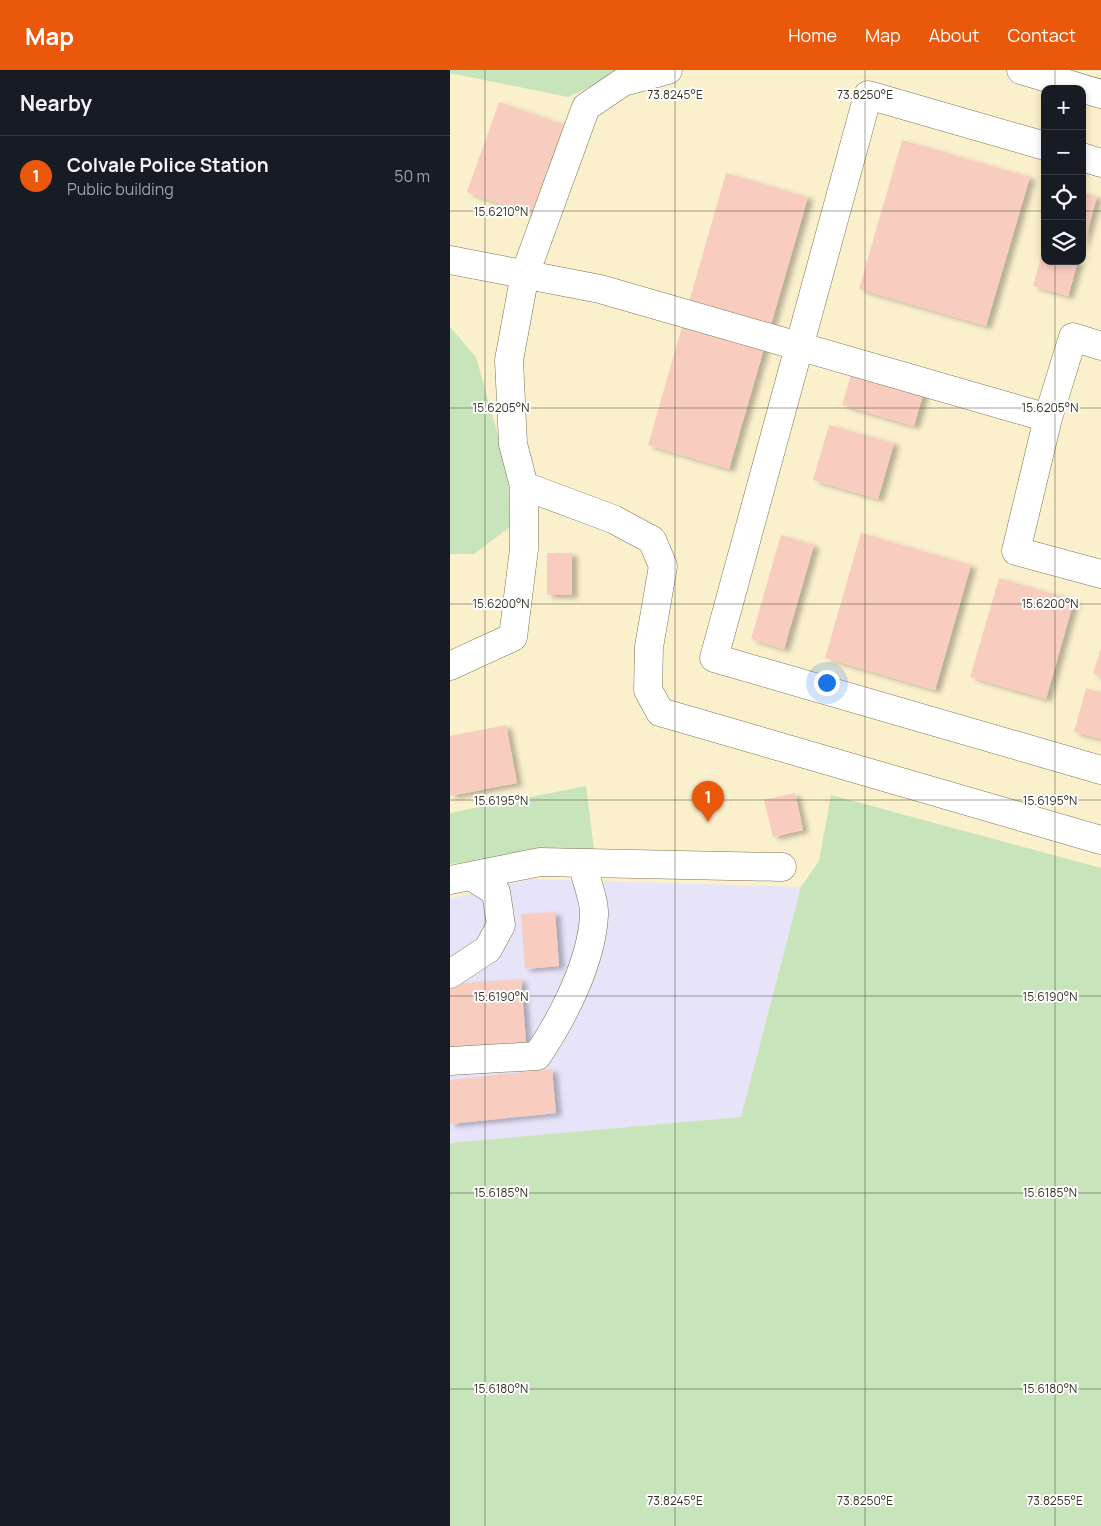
<!DOCTYPE html>
<meta charset="utf-8">
<style>
:root{--surface:#171b24;--page:#242831;--text:#f1f3f6;--muted:#9ea1a6;--line:#363941;--accent:#ea580c}
body{margin:0;font-family:Manrope,sans-serif;background:var(--page);color:var(--text)}
.controls{position:absolute;right:15px;top:15px;display:grid;overflow:hidden;border-radius:10px;box-shadow:0 2px 8px #0003}
.controls button{width:45px;height:45px;display:grid;place-items:center;padding:0;border:0;border-bottom:1px solid var(--line);background:var(--surface);color:var(--text);font:25px sans-serif}
.you{position:absolute;left:376px;top:612px;width:18px;height:18px;margin:-12px;border:4px solid #fff;border-radius:50%;background:#1a73e8;box-shadow:0 0 0 8px #1a73e833}
.badge{display:grid;place-items:center;width:32px;height:32px;border-radius:50%;background:var(--accent);color:#fff;font-size:16px;font-weight:700}
.pin{position:absolute;translate:-50% -41px;filter:drop-shadow(0 1px 2px #0008)}
.pin::after{content:'';position:absolute;top:26px;width:18px;height:15px;background:inherit;clip-path:polygon(0 0,100% 0,50% 100%)}
.list{margin:0;padding:0;list-style:none}
h2{display:flex;justify-content:space-between;align-items:center;height:65px;margin:0;padding:0 20px;font-size:21px}
h2 small{font-size:16px;font-weight:400;color:var(--muted)}
.list li{display:grid;grid-template-columns:32px 1fr auto;gap:15px;align-items:center;box-sizing:border-box;height:80px;padding:0 20px;border-top:1px solid var(--line)}
.list b{display:block;font-size:19px;white-space:nowrap}
.list p{margin:0;font-size:16px;white-space:nowrap;color:var(--muted)}
.list em{font-size:16px;font-style:normal;color:var(--muted)}
.icon{flex:none;width:28px;height:28px;fill:none;stroke:currentColor;stroke-width:2;stroke-linecap:round;stroke-linejoin:round}
.map{position:relative;flex:none;width:651px;height:1456px;overflow:hidden}
header{display:flex;align-items:center;gap:30px;box-sizing:border-box;height:70px;padding:0 25px;background:var(--accent);color:#fff}
header strong{font-size:24px}
nav{display:flex;gap:28px;margin-inline-start:auto;font-size:18px}
main{display:flex}
aside{flex:1;background:var(--surface)}
.map>svg:first-child{display:block}
.commercial{fill:#e7e3f9}
.green{fill:#c7e4bb}
.building{fill:#f8cdc0;filter:url(#shadow)}
.lines{fill:none;stroke-linecap:round;stroke-linejoin:round}
.minor-casing{stroke:#7d7353;stroke-width:29}
.minor{stroke:#fff;stroke-width:28}
.ticks{fill:none;stroke:#363224;stroke-width:1;stroke-opacity:0.45}
.ticks-label{font-size:12px;text-anchor:middle;fill:#363224;stroke:#fff;stroke-width:4;stroke-linejoin:round;paint-order:stroke}
</style>
<header>
<strong>Map</strong>
<nav><a>Home</a><a>Map</a><a>About</a><a>Contact</a></nav>
</header>
<main>
<aside>
<h2>Nearby<small></small></h2>
<ul class="list">
<li><span class="badge">1</span><div><b>Colvale Police Station</b><p>Public building</p></div><em>50 m</em></li>
</ul>
</aside>
<div class="map">
<svg width="651" height="1456" viewBox="0 0 651 1456">
<defs>
<filter id="shadow"><feDropShadow dx="5.5" dy="3" stdDeviation="2.5" flood-color="#0004"/></filter>
</defs>
<rect width="100%" height="100%" fill="#fbf0cc"/>
<!-- commercial -->
<path class="commercial" d="M82,809L351,817L291,1047L0,1073V829Z"/>
<!-- green -->
<path class="green" d="M0,0H176L118,27L0,3Z
M0,257L26,287L58,401L60,457L24,484H0Z
M136,716L144,779L104,781L0,794V743Z
M381,725L651,798V1456H0V1073L291,1047L351,817L369,791Z"/>
<!-- building -->
<path class="building" d="M49,32L114,55L82,145L17,122Z
M452,70L580,107L536,256L409,219Z
M276,103L358,127L279,399L198,375Z
M632,122L647,127L633,175H632Z
M594,177L595,191H628L618,226L583,216Z
M403,298L475,318L464,356L392,335Z
M379,355L444,373L428,429L363,410Z
M411,463L521,495L485,620L375,588Z
M331,465L364,475L334,579L301,569Z
M97,483H122V525H97Z
M549,508L624,530L596,629L520,607Z
M650,580H651V606L643,604Z
M636,618L651,623V669L624,662Z
M56,655L67,713L0,726V666Z
M345,723L353,760L323,767L314,730Z
M105,842L109,896L75,899L71,844Z
M71,909L76,972L0,977V914Z
M102,999L106,1043L0,1054V1010Z"/>
<g class="lines">
<!-- minor casing -->
<g class="minor-casing">
<path id="minor" d="M218,0L173,12L136,37L75,204L59,290L63,374L74,416L163,449L202,470L213,496L199,577L198,620L210,642L651,770
M571,0L651,24
M595,76L418,25L264,588L651,700
M632,87L651,93
M0,190L150,219L598,348
M651,276L623,267L598,348L566,481L651,504
M0,596L63,567L74,479V416
M0,810L90,792L332,797
M0,904L38,879L51,855L46,822L21,806
M0,991L87,986C113,948 142,891 144,845C145,831 135,807 132,793"/>
</g>
<!-- minor -->
<use href="#minor" class="minor"/>
</g>
<!-- ticks -->
<path class="ticks" d="M35,0V1456M225,0V1456M415,0V1456M605,0V19M0,141H595M632,141H651M605,191V1456M0,338H651M0,534H651M0,730H651M0,926H651M0,1123H651M0,1319H651"/>
<g class="ticks-label">
<text x="225" y="29">73.8245°E</text>
<text x="415" y="29">73.8250°E</text>
<text x="51" y="146">15.6210°N</text>
<text x="51" y="342">15.6205°N</text>
<text x="600" y="342">15.6205°N</text>
<text x="51" y="538">15.6200°N</text>
<text x="600" y="538">15.6200°N</text>
<text x="51" y="735">15.6195°N</text>
<text x="600" y="735">15.6195°N</text>
<text x="51" y="931">15.6190°N</text>
<text x="600" y="931">15.6190°N</text>
<text x="51" y="1127">15.6185°N</text>
<text x="600" y="1127">15.6185°N</text>
<text x="51" y="1323">15.6180°N</text>
<text x="600" y="1323">15.6180°N</text>
<text x="225" y="1435">73.8245°E</text>
<text x="415" y="1435">73.8250°E</text>
<text x="605" y="1435">73.8255°E</text>
</g>
</svg>
<div class="controls">
<button>+</button>
<button>−</button>
<button><svg class="icon" aria-label="locate" viewBox="0 0 24 24"><circle cx="12" cy="12" r="6"/><path d="M12 2v4M12 18v4M2 12h4M18 12h4"/></svg></button>
<button><svg class="icon" aria-label="layers" viewBox="0 0 24 24"><path d="M12 4l9 5-9 5-9-5zM3 14l9 5 9-5"/></svg></button>
</div>
<div class="you"></div>
<div class="pin badge" style="left:258px;top:752px">1</div>
</div>
</main>
